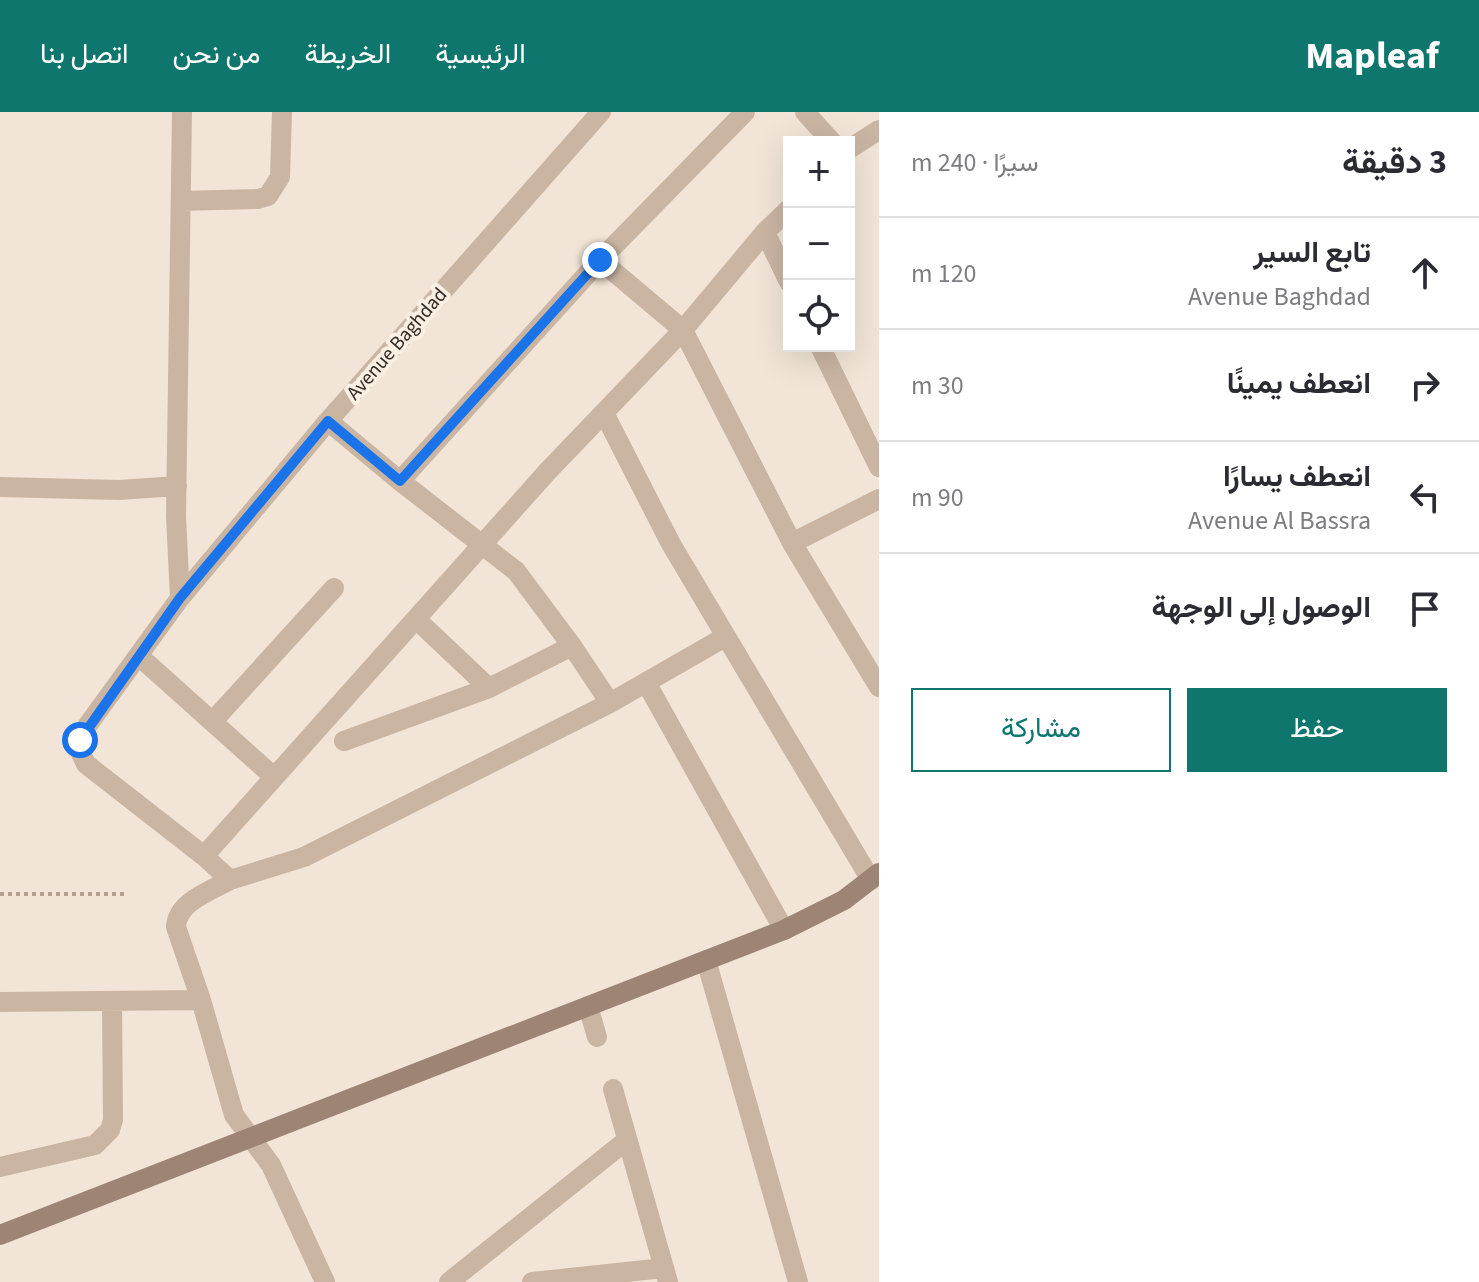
<!DOCTYPE html>
<html lang="ar">
<meta charset="utf-8">
<style>
:root{--surface:#fff;--page:#f2f2f3;--text:#2b2b33;--muted:#7c7c81;--line:#e1e1e2;--accent:#0f766e}
body{margin:0;font-family:"Source Sans 3",Vazirmatn,sans-serif;background:var(--page);color:var(--text);direction:rtl}
.controls{position:absolute;right:24px;top:24px;display:grid;overflow:hidden;border-radius:0px;box-shadow:0 8px 32px #0002}
.controls button{width:72px;height:72px;display:grid;place-items:center;padding:0;border:0;border-bottom:2px solid var(--line);background:var(--surface);color:var(--text);font:40px sans-serif}
.stop{position:absolute;width:24px;height:24px;margin:-18px;border:6px solid #1a73e8;border-radius:50%;background:#fff}
.stop.end{background:#1a73e8;border-color:#fff;box-shadow:0 2px 8px #0008}
.list{margin:0;padding:0;list-style:none}
h2{display:flex;justify-content:space-between;align-items:center;height:104px;margin:0;padding:0 32px;font-size:34px}
h2 small{font-size:26px;font-weight:400;color:var(--muted)}
.list li{display:grid;grid-template-columns:52px 1fr auto;gap:24px;align-items:center;box-sizing:border-box;height:112px;padding:0 32px;border-top:2px solid var(--line)}
.list b{display:block;font-size:30px;white-space:nowrap}
.list p{margin:0;font-size:26px;white-space:nowrap;color:var(--muted)}
.list em{font-size:26px;font-style:normal;color:var(--muted)}
.actions{display:flex;gap:16px;padding:24px 32px}
.actions a{flex:1;padding:18px 0;border:2px solid var(--accent);border-radius:0px;text-align:center;font-size:28px;color:var(--accent)}
.actions .main{background:var(--accent);color:#fff}
.icon{flex:none;width:44px;height:44px;fill:none;stroke:currentColor;stroke-width:2;stroke-linecap:round;stroke-linejoin:round}
.map{position:relative;flex:none;width:879px;height:1170px;overflow:hidden;direction:ltr}
header{display:flex;align-items:center;gap:48px;box-sizing:border-box;height:112px;padding:0 40px;background:var(--accent);color:#fff}
header strong{font-size:38px}
nav{display:flex;gap:44px;margin-inline-start:auto;font-size:28px}
main{display:flex}
aside{flex:1;background:var(--surface)}
.map>svg:first-child{display:block}
.lines{fill:none;stroke-linecap:round;stroke-linejoin:round}
.path{stroke:#b59f8d;stroke-width:4;stroke-dasharray:4 4;stroke-linecap:butt}
.minor{stroke:#cab5a3;stroke-width:20}
.secondary{stroke:#9d8475;stroke-width:20}
.route{stroke:#1a73e8;stroke-width:10}
.labels{text-anchor:middle;dominant-baseline:central;stroke-width:8;stroke-linejoin:round;paint-order:stroke}
.street-label{font-size:20px;fill:#342a25;stroke:#f9f0e3}
</style>
<header>
<strong>Mapleaf</strong>
<nav><a>الرئيسية</a><a>الخريطة</a><a>من نحن</a><a>اتصل بنا</a></nav>
</header>
<main>
<aside>
<h2>3 دقيقة<small>سيرًا · 240 m</small></h2>
<ul class="list">
<li><svg class="icon" aria-label="ahead" viewBox="0 0 24 24"><path d="M12 20V5M6 11l6-6 6 6"/></svg><div><b>تابع السير</b><p>Avenue Baghdad</p></div><em>120 m</em></li>
<li><svg class="icon" aria-label="right" viewBox="0 0 24 24"><path d="M7 20v-9h11M14 6l5 5-5 5"/></svg><div><b>انعطف يمينًا</b></div><em>30 m</em></li>
<li><svg class="icon" aria-label="left" viewBox="0 0 24 24"><path d="M17 20v-9H6M10 6l-5 5 5 5"/></svg><div><b>انعطف يسارًا</b><p>Avenue Al Bassra</p></div><em>90 m</em></li>
<li><svg class="icon" aria-label="arrive" viewBox="0 0 24 24"><path d="M6 21V4h12l-3 4 3 4H6"/></svg><div><b>الوصول إلى الوجهة</b></div></li>
</ul>
<div class="actions"><a class="main">حفظ</a><a>مشاركة</a></div>
</aside>
<div class="map">
<svg width="879" height="1170" viewBox="0 0 879 1170">
<rect width="100%" height="100%" fill="#f2e5d7"/>
<g class="lines">
<!-- path -->
<path class="path" d="M0,782H128"/>
<!-- minor -->
<path class="minor" d="M601,0L328,309L180,486L82,621L79,637L86,652L204,744L230,768L304,745L610,591
M805,0L832,30
M849,37L879,18
M181,89L258,87L268,84L280,65L282,0
M765,120L789,170
M600,148L683,218L792,431L879,575
M820,234L879,355
M604,301L671,432L871,768
M328,309L400,369L516,459L572,534L610,591L725,525
M400,369L600,148L745,0
M0,375L119,378L177,374
M792,431L879,387
M180,486L176,404L182,0
M416,507L489,576
M140,545L274,665
M647,572L784,818
M213,609L334,476
M344,629L489,576L572,534
M204,744L547,360L683,218L765,120L789,97
M230,768C210,779 177,790 176,815L201,888L234,1003L271,1053L325,1170
M706,848L798,1170
M0,890L201,888
M588,894L597,925
M613,977L668,1170
M0,1055L95,1033L110,1018L113,1008L112,889
M449,1170L627,1028
M532,1170L664,1156"/>
<!-- secondary -->
<path class="secondary" d="M0,1123L784,818L844,788L879,761"/>
</g>
<g class="lines">
<!-- route -->
<path class="route" d="M80,628L180,486L328,309L400,369L600,148"/>
</g>
<g class="labels">
<!-- street labels -->
<g class="street-label">
<text transform="translate(397 232) rotate(-49)">Avenue Baghdad</text>
</g>
</g>
</svg>
<div class="controls">
<button>+</button>
<button>−</button>
<button><svg class="icon" aria-label="locate" viewBox="0 0 24 24"><circle cx="12" cy="12" r="6"/><path d="M12 2v4M12 18v4M2 12h4M18 12h4"/></svg></button>
</div>
<div class="stop" style="left:80px;top:628px"></div>
<div class="stop end" style="left:600px;top:148px"></div>
</div>
</main>
